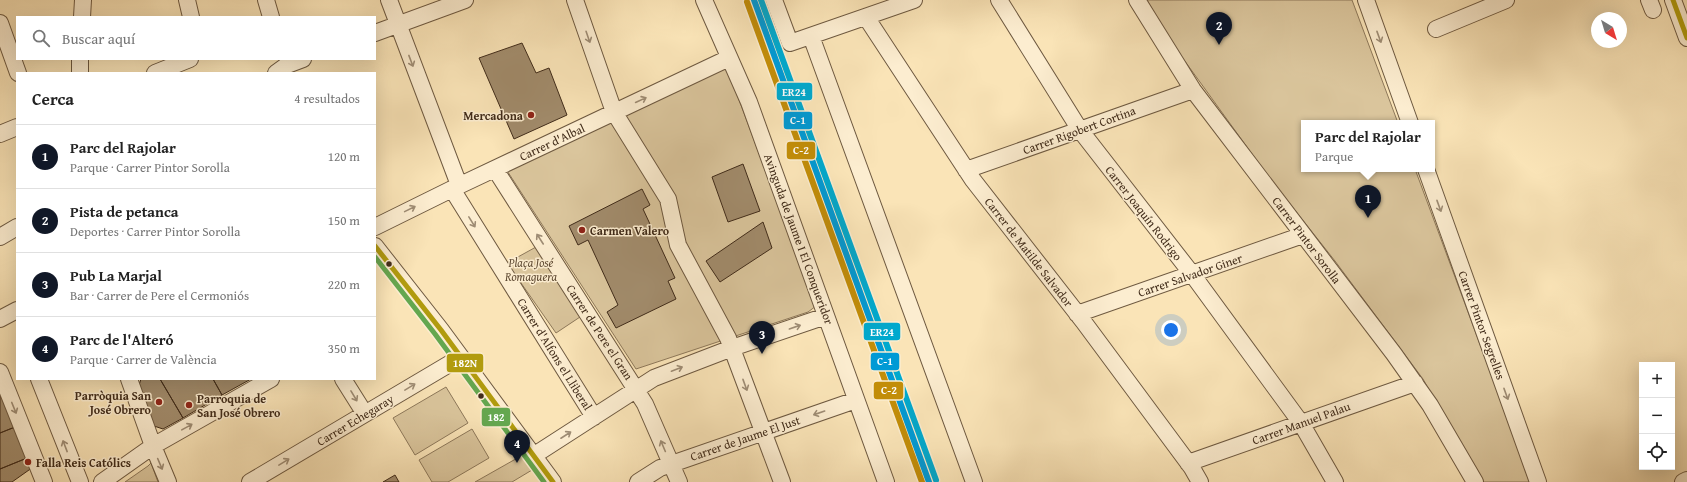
<!DOCTYPE html>
<html lang="es">
<meta charset="utf-8">
<style>
:root{--surface:#fff;--page:#f2f2f2;--text:#222;--muted:#767676;--line:#e0e0e0;--accent:#111827}
body{margin:0;font-family:"Gentium Book Plus",serif;background:var(--page);color:var(--text)}
.controls{position:absolute;right:12px;bottom:12px;display:grid;overflow:hidden;border-radius:0px;box-shadow:0 4px 16px #0002}
.controls button{width:36px;height:36px;display:grid;place-items:center;padding:0;border:0;border-bottom:1px solid var(--line);background:var(--surface);color:var(--text);font:20px sans-serif}
.compass{position:absolute;left:1591px;top:12px;width:36px;height:36px;border-radius:50%;background:var(--surface);box-shadow:0 4px 16px #0002;rotate:142deg}
.you{position:absolute;left:1171px;top:330px;width:14px;height:14px;margin:-10px;border:3px solid #fff;border-radius:50%;background:#1a73e8;box-shadow:0 0 0 6px #1a73e833}
.badge{display:grid;place-items:center;width:26px;height:26px;border-radius:50%;background:var(--accent);color:#fff;font-size:13px;font-weight:700}
.pin{position:absolute;translate:-50% -33px;filter:drop-shadow(0 1px 2px #0008)}
.pin::after{content:'';position:absolute;top:21px;width:14px;height:12px;background:inherit;clip-path:polygon(0 0,100% 0,50% 100%)}
.popup{position:absolute;left:1301px;top:120px;width:134px;height:52px;box-sizing:border-box;display:grid;place-content:center;border-radius:0px;background:var(--surface);filter:drop-shadow(0 1px 3px #0005);font-size:13px;white-space:nowrap;color:var(--muted)}
.popup b{font-size:15px;color:var(--text)}
.popup::after{content:'';position:absolute;left:50%;top:100%;margin-left:-8px;border:8px solid transparent;border-top-color:var(--surface)}
.list{margin:0;padding:0;list-style:none}
h2{display:flex;justify-content:space-between;align-items:center;height:52px;margin:0;padding:0 16px;font-size:17px}
h2 small{font-size:13px;font-weight:400;color:var(--muted)}
.list li{display:grid;grid-template-columns:26px 1fr auto;gap:12px;align-items:center;box-sizing:border-box;height:64px;padding:0 16px;border-top:1px solid var(--line)}
.list b{display:block;font-size:15px;white-space:nowrap}
.list p{margin:0;font-size:13px;white-space:nowrap;color:var(--muted)}
.list em{font-size:13px;font-style:normal;color:var(--muted)}
.icon{flex:none;width:22px;height:22px;fill:none;stroke:currentColor;stroke-width:2;stroke-linecap:round;stroke-linejoin:round}
.map{position:relative;flex:none;width:1687px;height:482px;overflow:hidden}
.search{position:absolute;background:var(--surface);box-shadow:0 4px 16px #0002;left:16px;top:16px;width:360px;height:44px;display:flex;align-items:center;gap:10px;box-sizing:border-box;padding:0 14px;border-radius:0px;color:var(--muted);font-size:15px}
.panel{position:absolute;background:var(--surface);box-shadow:0 4px 16px #0002;left:16px;top:72px;width:360px;height:308px;border-radius:0px}
.map>svg:first-child{display:block}
.green{fill:#dac59c;stroke:#8d785a}
.building{fill:#a18b6b;stroke:#402b19}
.lines{fill:none;stroke-linecap:round;stroke-linejoin:round}
.minor-casing{stroke:#6e5940;stroke-width:18}
.minor{stroke:#fcedd0;stroke-width:16}
.bus-1-casing{stroke:#fcedd0;stroke-width:8}
.bus-2-casing{stroke:#fcedd0;stroke-width:8}
.bus-1{stroke:#b19b0e;stroke-width:5}
.bus-2{stroke:#64a74f;stroke-width:5}
.rail-1-casing{stroke:#fcedd0;stroke-width:9}
.rail-2-casing{stroke:#fcedd0;stroke-width:9}
.rail-3-casing{stroke:#fcedd0;stroke-width:9}
.rail-1{stroke:#009ad5;stroke-width:6}
.rail-2{stroke:#c28d08;stroke-width:6}
.rail-3{stroke:#00a9ce;stroke-width:6}
.oneway{stroke:#9e8c74}
.poi-dot{fill:#8f2418;stroke:#fcedd0;stroke-width:1.5}
.bus-dot{fill:#402b19;stroke:#fcedd0;stroke-width:1.5}
.labels{text-anchor:middle;dominant-baseline:central;stroke-width:3;stroke-linejoin:round;paint-order:stroke}
.poi-label{font-size:12px;font-weight:bold;fill:#402b19;stroke:#fcedd0;text-anchor:start}
.street-label{font-size:12px;fill:#402b19;stroke:#fcedd0}
.park-label{font-size:12px;font-style:italic;fill:#5f4a33;stroke:#fcedd0}
.line-badge{stroke:#fcedd0;stroke-width:1.5}
.badge-label{font-size:11px;text-anchor:middle;font-weight:bold;fill:#fff}
</style>
<div class="map">
<svg width="1687" height="482" viewBox="0 0 1687 482">
<rect width="100%" height="100%" fill="#fae4b7"/>
<filter id="stains"><feTurbulence type="fractalNoise" baseFrequency=".005" numOctaves="4"/><feColorMatrix values="0 0 0 0 .2 0 0 0 0 .09 0 0 0 0 .02 0 0 0 .5 -.17"/></filter>
<radialGradient id="worn" r=".72"><stop offset=".6" stop-color="#630" stop-opacity="0"/><stop offset="1" stop-color="#630" stop-opacity=".3"/></radialGradient>
<!-- green -->
<path class="green" d="M1147,0H1352L1398,123H1304V169H1415L1531,482H1481L1423,379L1335,261L1268,176L1171,42Z
M726,65L816,306L808,312L636,369L504,166Z
M536,247L580,317L556,333L507,263Z
M446,387L468,423L415,455L393,418Z
M472,429L489,458L448,482H432L419,460Z
M521,456L532,470L512,482H475Z
M151,463L158,482H125L148,466Z"/>
<!-- building -->
<path class="building" d="M522,43L536,73L549,68L567,115L514,139L479,58Z
M743,164L760,211L728,222L712,177Z
M642,189L650,205L643,209L675,278L668,281L676,299L616,328L607,312L618,305L588,240L578,245L569,226Z
M763,222L772,248L720,282L706,261Z
M141,379H160L183,418L163,429L154,426L139,385Z
M160,379H213L222,395L183,418Z
M213,379H251L222,395Z
M8,394L20,425L0,433V397Z
M20,425L32,456L0,469V433Z
M32,456L36,465L12,482H0V469Z
M395,475L399,482H383Z"/>
<g class="lines">
<!-- minor casing -->
<g class="minor-casing">
<path id="minor" d="M187,0L191,17
M266,0L271,17
M389,0L459,185
M575,0L614,112L668,199L678,245L728,338L782,482
M704,0L749,102L886,482
M774,0L790,43L914,0
M999,0L1080,130L1192,274L1301,423L1335,482
M1137,0L1193,90L1394,354L1430,405L1475,482
M1366,0L1410,123
M1649,0L1653,10
M1673,0L1687,38
M82,17L83,0
M866,17L973,180L1083,321L1192,468L1200,482
M0,23L18,73
M1436,29L1506,0
M375,33L465,0
M811,36L974,482
M80,73V59
M155,73L190,59
M276,73L287,65L303,59
M0,134L17,127
M495,169L645,404L679,482
M1426,169L1538,482
M966,170L1193,90
M452,189L594,417
M375,227L452,189L729,58
M0,237L17,227
M375,246L441,330L553,482
M1077,314L1303,235
M0,319L17,310
M0,372L44,482
M39,379L80,482
M129,379L153,446L168,482
M343,379L365,414
M533,456L654,378L732,348L826,316
M1188,463L1415,383
M102,482L153,446L271,379
M250,482L461,357
M638,482L660,468L856,400
M1683,482L1687,480"/>
</g>
<!-- minor -->
<use href="#minor" class="minor"/>
<!-- bus-1 casing -->
<g class="bus-1-casing">
<path id="bus-1" d="M1673,0L1687,38
M375,246L441,330L553,482"/>
</g>
<!-- bus-2 casing -->
<g class="bus-2-casing">
<path id="bus-2" d="M375,257L435,334L544,482"/>
</g>
<!-- bus-1 -->
<use href="#bus-1" class="bus-1"/>
<!-- bus-2 -->
<use href="#bus-2" class="bus-2"/>
<!-- rail-1 casing -->
<g class="rail-1-casing">
<path id="rail-1" d="M754,0L929,482"/>
</g>
<!-- rail-2 casing -->
<g class="rail-2-casing">
<path id="rail-2" d="M747,2L922,482"/>
</g>
<!-- rail-3 casing -->
<g class="rail-3-casing">
<path id="rail-3" d="M761,0L936,480"/>
</g>
<!-- rail-1 -->
<use href="#rail-1" class="rail-1"/>
<!-- rail-2 -->
<use href="#rail-2" class="rail-2"/>
<!-- rail-3 -->
<use href="#rail-3" class="rail-3"/>
</g>
<!-- one-way arrows -->
<defs><path id="oneway-shaft" d="M-6 0H5M1.5-3L5.5 0L1.5 3" fill="none" stroke-width="1.6" stroke-linecap="round" stroke-linejoin="round"/></defs>
<g class="oneway">
<use href="#oneway-shaft" transform="translate(588 37) rotate(71)"/>
<use href="#oneway-shaft" transform="translate(1379 37) rotate(70)"/>
<use href="#oneway-shaft" transform="translate(411 61) rotate(69)"/>
<use href="#oneway-shaft" transform="translate(641 100) rotate(-25)"/>
<use href="#oneway-shaft" transform="translate(1439 206) rotate(70)"/>
<use href="#oneway-shaft" transform="translate(410 209) rotate(-26)"/>
<use href="#oneway-shaft" transform="translate(472 222) rotate(58)"/>
<use href="#oneway-shaft" transform="translate(540 239) rotate(-123)"/>
<use href="#oneway-shaft" transform="translate(795 327) rotate(-19)"/>
<use href="#oneway-shaft" transform="translate(677 369) rotate(-21)"/>
<use href="#oneway-shaft" transform="translate(745 385) rotate(70)"/>
<use href="#oneway-shaft" transform="translate(410 387) rotate(-31)"/>
<use href="#oneway-shaft" transform="translate(1506 394) rotate(70)"/>
<use href="#oneway-shaft" transform="translate(354 396) rotate(59)"/>
<use href="#oneway-shaft" transform="translate(14 408) rotate(68)"/>
<use href="#oneway-shaft" transform="translate(819 413) rotate(161)"/>
<use href="#oneway-shaft" transform="translate(187 427) rotate(-29)"/>
<use href="#oneway-shaft" transform="translate(566 435) rotate(-33)"/>
<use href="#oneway-shaft" transform="translate(65 446) rotate(-111)"/>
<use href="#oneway-shaft" transform="translate(663 446) rotate(-113)"/>
<use href="#oneway-shaft" transform="translate(284 462) rotate(-31)"/>
<use href="#oneway-shaft" transform="translate(160 464) rotate(67)"/>
</g>
<!-- markers -->
<g class="poi-dot">
<circle cx="531" cy="115" r="4"/>
<circle cx="582" cy="230" r="4"/>
<circle cx="159" cy="402" r="4"/>
<circle cx="189" cy="405" r="4"/>
<circle cx="28" cy="462" r="4"/>
</g>
<g class="bus-dot">
<circle cx="389" cy="264" r="3.5"/>
<circle cx="481" cy="396" r="3.5"/>
</g>
<g class="labels">
<!-- poi labels -->
<g class="poi-label">
<text x="523" y="115" text-anchor="end">Mercadona</text>
<text x="590" y="230">Carmen Valero</text>
<text x="151" y="395" text-anchor="end">Parròquia San<tspan x="151" dy="14">José Obrero</tspan></text>
<text x="197" y="398">Parroquia de<tspan x="197" dy="14">San José Obrero</tspan></text>
<text x="36" y="462">Falla Reis Católics</text>
</g>
<!-- street labels -->
<g class="street-label">
<text transform="translate(1079 130) rotate(-20)">Carrer Rigobert Cortina</text>
<text transform="translate(552 142) rotate(-25)">Carrer d'Albal</text>
<text transform="translate(1144 213) rotate(52)">Carrer Joaquín Rodrigo</text>
<text transform="translate(799 239) rotate(70)">Avinguda de Jaume I El Conqueridor</text>
<text transform="translate(1307 240) rotate(53)">Carrer Pintor Sorolla</text>
<text transform="translate(1029 252) rotate(52)">Carrer de Matilde Salvador</text>
<text transform="translate(1190 275) rotate(-19)">Carrer Salvador Giner</text>
<text transform="translate(1482 325) rotate(70)">Carrer Pintor Segrelles</text>
<text transform="translate(600 332) rotate(57)">Carrer de Pere el Gran</text>
<text transform="translate(555 354) rotate(58)">Carrer d'Alfons el Lliberal</text>
<text transform="translate(355 420) rotate(-31)">Carrer Echegaray</text>
<text transform="translate(1301 423) rotate(-20)">Carrer Manuel Palau</text>
<text transform="translate(745 438) rotate(-19)">Carrer de Jaume El Just</text>
</g>
<!-- park labels -->
<g class="park-label">
<text x="531" y="262">Plaça José<tspan x="531" dy="14">Romaguera</tspan></text>
</g>
</g>
<g class="line-badge">
<rect x="776" y="82" width="37" height="19" rx="4" fill="#00a9ce"/>
<rect x="783" y="111" width="30" height="19" rx="4" fill="#009ad5"/>
<rect x="786" y="141" width="30" height="19" rx="4" fill="#c28d08"/>
<rect x="863" y="322" width="38" height="19" rx="4" fill="#00a9ce"/>
<rect x="870" y="352" width="30" height="19" rx="4" fill="#009ad5"/>
<rect x="446" y="353" width="38" height="20" rx="4" fill="#b19b0e"/>
<rect x="873" y="381" width="31" height="19" rx="4" fill="#c28d08"/>
<rect x="481" y="407" width="30" height="20" rx="4" fill="#64a74f"/>
</g>
<g class="badge-label">
<text x="794" y="96">ER24</text>
<text x="798" y="124">C-1</text>
<text x="801" y="154">C-2</text>
<text x="882" y="336">ER24</text>
<text x="885" y="365">C-1</text>
<text x="465" y="367">182N</text>
<text x="889" y="394">C-2</text>
<text x="496" y="421">182</text>
</g>
<rect width="100%" height="100%" filter="url(#stains)"/>
<rect width="100%" height="100%" fill="url(#worn)"/>
</svg>
<div class="controls">
<button>+</button>
<button>−</button>
<button><svg class="icon" aria-label="locate" viewBox="0 0 24 24"><circle cx="12" cy="12" r="6"/><path d="M12 2v4M12 18v4M2 12h4M18 12h4"/></svg></button>
</div>
<svg class="compass" viewBox="-18 -18 36 36"><path d="M0-13l5 13h-10z" fill="#e53935"/><path d="M0 13l5-13h-10z" fill="#767676"/></svg>
<div class="you"></div>
<div class="pin badge" style="left:1368px;top:218px">1</div>
<div class="popup"><b>Parc del Rajolar</b>Parque</div>
<div class="pin badge" style="left:1219px;top:45px">2</div>
<div class="pin badge" style="left:762px;top:354px">3</div>
<div class="pin badge" style="left:517px;top:463px">4</div>
<div class="search"><svg class="icon" aria-label="search" viewBox="0 0 24 24"><circle cx="10" cy="10" r="6"/><path d="M15 15l6 6"/></svg>Buscar aquí</div>
<section class="panel">
<h2>Cerca<small>4 resultados</small></h2>
<ul class="list">
<li><span class="badge">1</span><div><b>Parc del Rajolar</b><p>Parque · Carrer Pintor Sorolla</p></div><em>120 m</em></li>
<li><span class="badge">2</span><div><b>Pista de petanca</b><p>Deportes · Carrer Pintor Sorolla</p></div><em>150 m</em></li>
<li><span class="badge">3</span><div><b>Pub La Marjal</b><p>Bar · Carrer de Pere el Cermoniós</p></div><em>220 m</em></li>
<li><span class="badge">4</span><div><b>Parc de l'Alteró</b><p>Parque · Carrer de València</p></div><em>350 m</em></li>
</ul>
</section>
</div>
